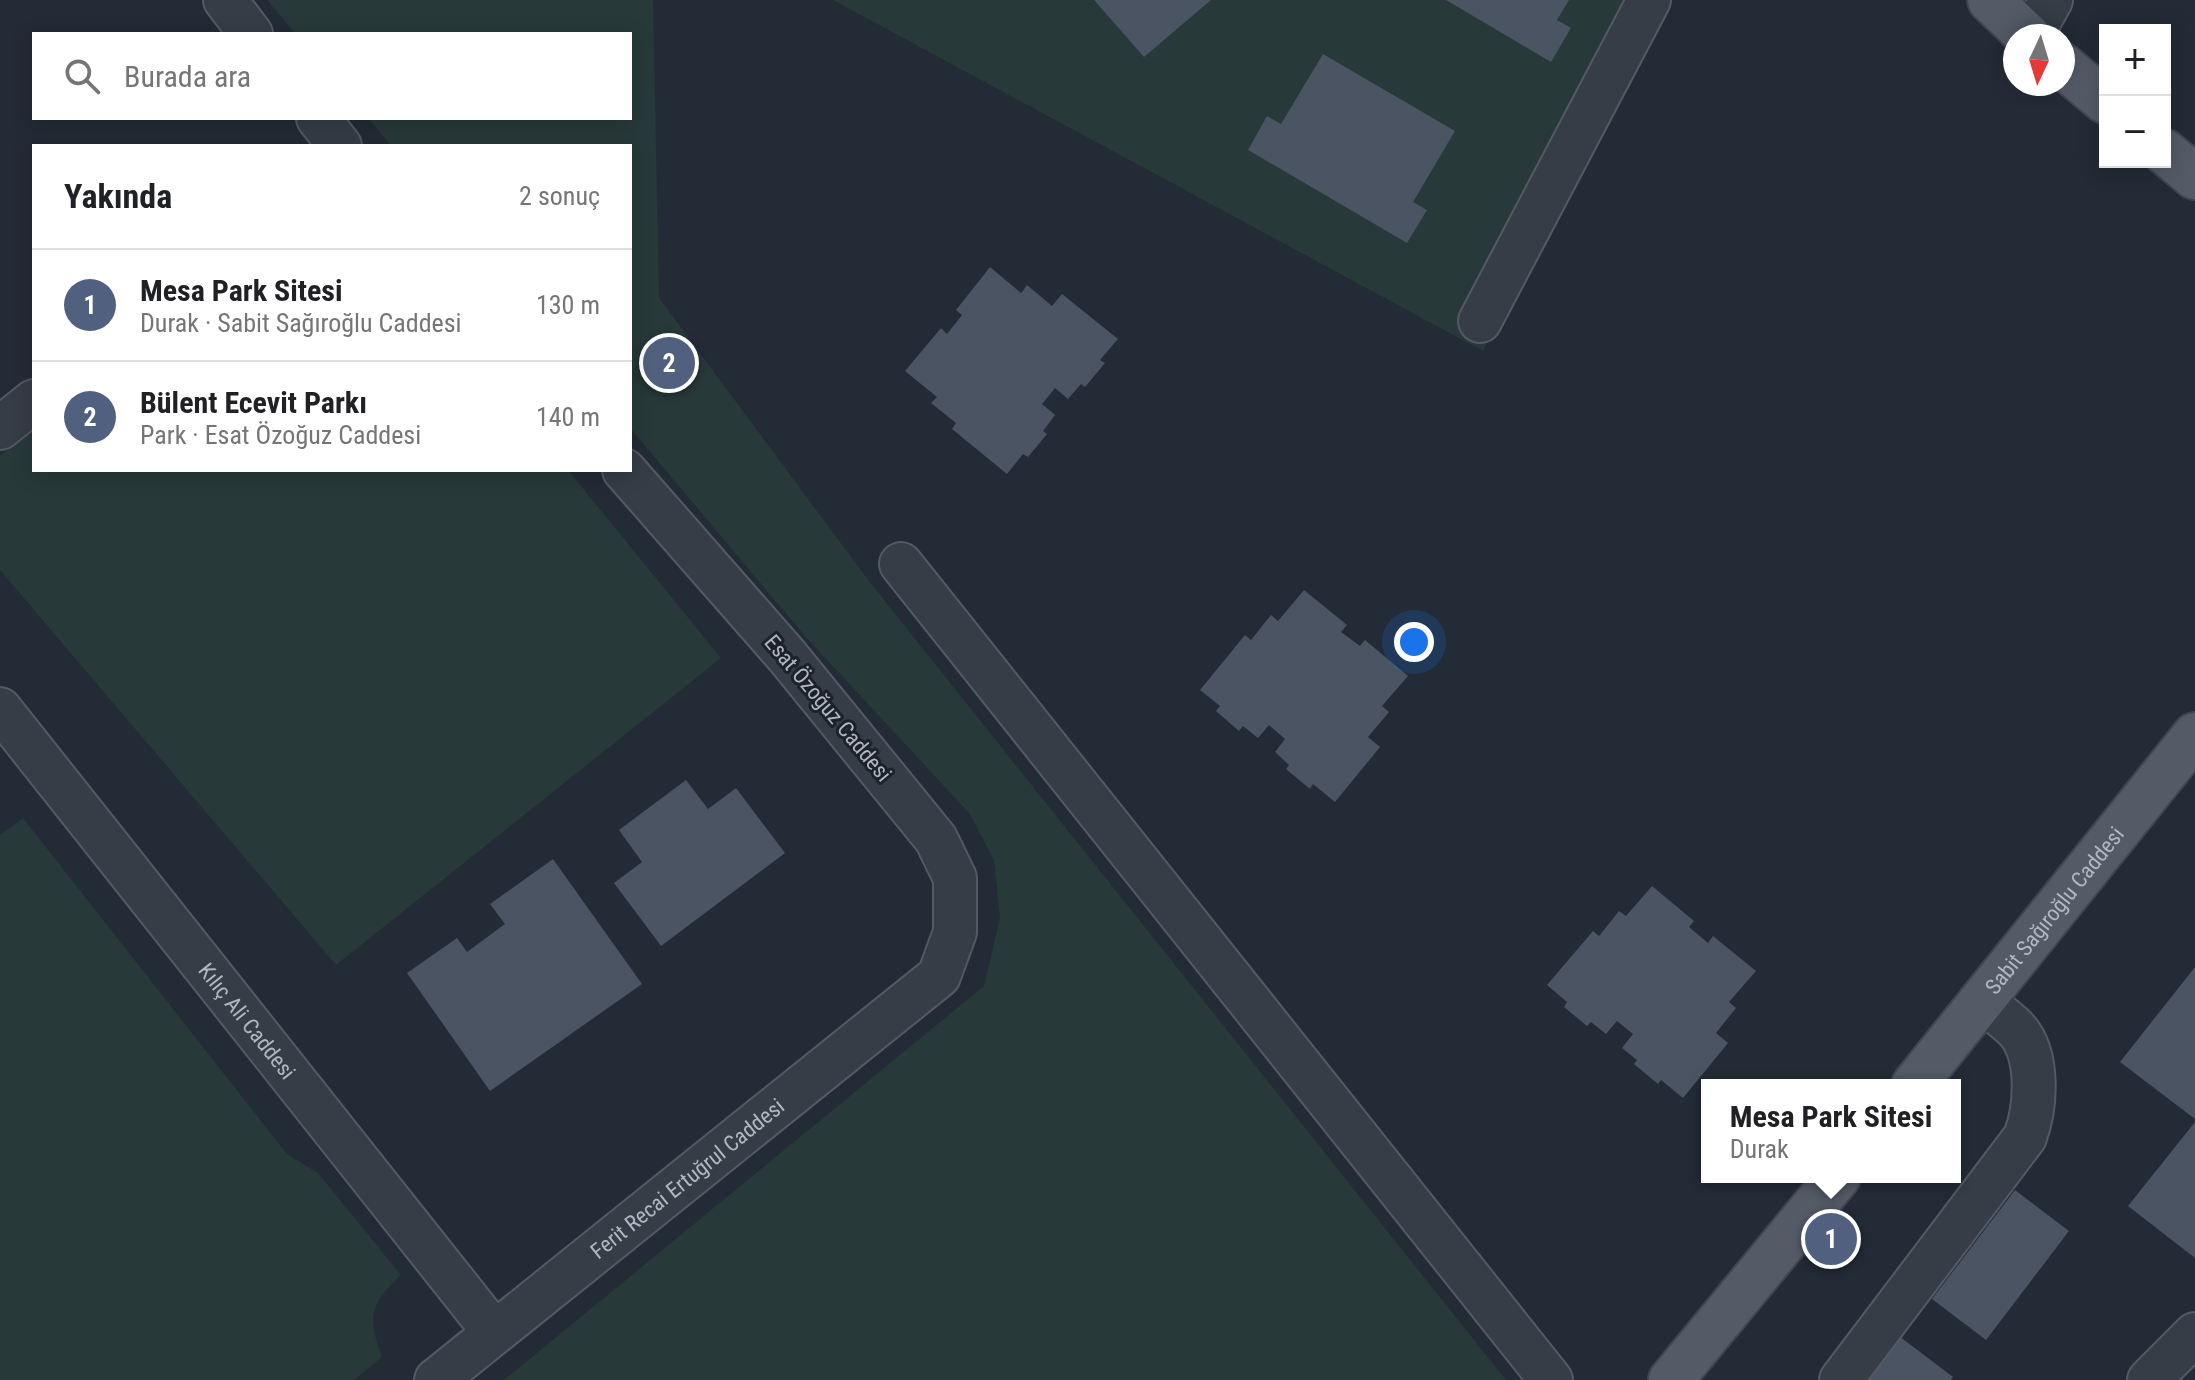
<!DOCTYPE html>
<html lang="tr">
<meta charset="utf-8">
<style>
:root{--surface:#fff;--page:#f2f2f2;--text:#202124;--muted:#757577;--line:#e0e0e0;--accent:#51607e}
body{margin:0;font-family:"Roboto Condensed",sans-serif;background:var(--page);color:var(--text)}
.controls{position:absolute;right:24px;top:24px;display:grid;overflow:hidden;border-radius:0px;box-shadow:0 4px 20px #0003}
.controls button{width:72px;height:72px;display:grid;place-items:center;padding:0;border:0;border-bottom:2px solid var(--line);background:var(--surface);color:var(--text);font:40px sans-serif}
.compass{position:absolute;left:2003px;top:24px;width:72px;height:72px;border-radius:50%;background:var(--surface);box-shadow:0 4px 20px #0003;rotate:184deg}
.you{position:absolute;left:1414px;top:642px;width:28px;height:28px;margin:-20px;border:6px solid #fff;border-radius:50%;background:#1a73e8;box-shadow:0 0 0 12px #1a73e833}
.badge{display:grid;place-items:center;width:52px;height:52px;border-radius:50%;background:var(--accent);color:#fff;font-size:26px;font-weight:700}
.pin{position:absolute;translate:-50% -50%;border:4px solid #fff;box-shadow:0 2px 8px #0006}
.popup{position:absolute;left:1701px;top:1079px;width:260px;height:104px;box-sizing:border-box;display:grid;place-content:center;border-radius:0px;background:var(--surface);filter:drop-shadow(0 2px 6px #0005);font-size:26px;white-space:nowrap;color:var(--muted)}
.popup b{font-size:30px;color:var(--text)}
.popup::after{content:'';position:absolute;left:50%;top:100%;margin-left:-16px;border:16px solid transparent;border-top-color:var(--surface)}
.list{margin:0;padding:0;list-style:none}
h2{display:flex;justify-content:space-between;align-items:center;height:104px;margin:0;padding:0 32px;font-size:34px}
h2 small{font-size:26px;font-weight:400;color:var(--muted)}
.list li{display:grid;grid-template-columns:52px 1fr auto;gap:24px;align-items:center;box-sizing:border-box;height:112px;padding:0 32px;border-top:2px solid var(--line)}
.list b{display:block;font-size:30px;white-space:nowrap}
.list p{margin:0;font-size:26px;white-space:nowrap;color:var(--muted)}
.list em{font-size:26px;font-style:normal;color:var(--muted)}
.icon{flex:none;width:44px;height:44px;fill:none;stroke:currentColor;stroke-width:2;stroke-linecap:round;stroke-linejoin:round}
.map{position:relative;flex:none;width:2195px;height:1380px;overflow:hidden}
.search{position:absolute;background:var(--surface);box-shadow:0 4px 20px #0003;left:32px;top:32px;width:600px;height:88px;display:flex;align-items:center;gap:20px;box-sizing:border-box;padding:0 28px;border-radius:0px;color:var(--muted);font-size:30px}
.panel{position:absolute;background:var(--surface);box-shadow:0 4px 20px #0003;left:32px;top:144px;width:600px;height:328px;border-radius:0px}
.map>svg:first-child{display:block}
.green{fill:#283939}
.building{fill:#4b5462}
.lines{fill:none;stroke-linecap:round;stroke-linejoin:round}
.minor-casing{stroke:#545a65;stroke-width:46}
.major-casing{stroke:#404650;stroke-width:48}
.minor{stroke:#363d47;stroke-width:42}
.major{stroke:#545b67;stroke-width:44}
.labels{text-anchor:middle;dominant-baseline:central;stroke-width:6;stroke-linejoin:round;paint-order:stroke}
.street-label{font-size:22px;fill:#b1b7c3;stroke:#1c222c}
</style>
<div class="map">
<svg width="2195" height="1380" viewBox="0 0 2195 1380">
<rect width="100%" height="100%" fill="#232b36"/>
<!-- green -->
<path class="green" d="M267,0H653L659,298L869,581L1506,1380H504L984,986L1000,918L994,860L969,813L805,636L630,428V146H391L368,118H630V34H296Z
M833,0H1656L1483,351Z
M34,428V470H568L721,658L336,965L0,570V456Z
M23,818L287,1154L318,1173L401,1275C370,1304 367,1317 382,1357L354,1380H0V835Z"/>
<!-- building -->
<path class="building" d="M1094,0H1211L1144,57Z
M1446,0H1569L1557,20L1571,28L1551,62Z
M1323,54L1455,131L1413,202L1427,210L1407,243L1248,150L1267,116L1281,124Z
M990,267L1021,293L1027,285L1052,306L1062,294L1118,339L1100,360L1105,363L1085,387L1081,384L1068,399L1055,388L1042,404L1055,415L1043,431L1047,434L1028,457L1023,454L1007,474L952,429L956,423L931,403L937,397L905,371L941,328L947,334L962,315L956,310Z
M1304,590L1347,625L1341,632L1360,646L1365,640L1408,676L1382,706L1389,712L1368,737L1380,747L1335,802L1313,784L1310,789L1286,769L1289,765L1275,752L1285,739L1269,725L1258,738L1243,726L1239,731L1216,711L1220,706L1200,690L1245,635L1251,640L1271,615L1278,621Z
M686,780L708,809L736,788L785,853L661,946L614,883L642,862L619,830Z
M553,859L642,984L490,1091L407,973L457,938L467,952L505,924L490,904Z
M1652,886L1694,921L1689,927L1708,943L1713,936L1756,971L1729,1002L1736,1008L1716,1033L1728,1043L1683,1098L1661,1080L1658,1084L1634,1064L1637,1060L1622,1048L1633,1034L1617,1021L1606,1034L1591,1022L1587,1026L1564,1007L1567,1002L1547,985L1593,931L1599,936L1619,911L1626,916Z
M2195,967V1119L2120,1062Z
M2195,1122V1258L2128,1206Z
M2015,1190L2069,1231L1986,1340L1932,1299Z
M1899,1336L1953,1377L1951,1380H1866Z"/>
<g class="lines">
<!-- minor casing -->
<g class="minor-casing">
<g id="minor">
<path d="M225,0L251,34"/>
<path d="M2031,36L2051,0"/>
<path d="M318,118L340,146"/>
<path d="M1480,321L1649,0"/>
<path d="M0,428L34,401"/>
<path d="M901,564L1551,1380"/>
<path id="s1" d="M0,709L494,1332"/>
<path id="s2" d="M436,1380L939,976L955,932V878L936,839L787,656L624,470"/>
<path d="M1841,1380L2025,1137C2036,1107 2040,1055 2016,1029C2006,1019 1993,1010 1983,1001"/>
<path d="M2149,1380L2195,1334"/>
</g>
</g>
<!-- major casing -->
<g class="major-casing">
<g id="major">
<path d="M1990,0L2028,36"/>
<path d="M2063,66L2105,101"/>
<path d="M2165,152L2195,177"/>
<path id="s3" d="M1914,1085L2195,735"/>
<path d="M1671,1380L1838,1177"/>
</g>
</g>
<!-- minor -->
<use href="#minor" class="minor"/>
<!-- major -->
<use href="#major" class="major"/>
</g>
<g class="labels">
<!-- street labels -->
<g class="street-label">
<text transform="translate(828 708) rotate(50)">Esat Özoğuz Caddesi</text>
<text stroke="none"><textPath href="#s3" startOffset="224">Sabit Sağıroğlu Caddesi</textPath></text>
<text stroke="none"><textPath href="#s1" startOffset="398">Kılıç Ali Caddesi</textPath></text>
<text stroke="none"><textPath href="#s2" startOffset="322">Ferit Recai Ertuğrul Caddesi</textPath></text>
</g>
</g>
</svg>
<div class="controls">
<button>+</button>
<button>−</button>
</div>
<svg class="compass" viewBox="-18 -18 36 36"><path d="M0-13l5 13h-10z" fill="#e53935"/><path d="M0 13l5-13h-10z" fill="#757577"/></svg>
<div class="you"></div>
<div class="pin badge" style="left:1831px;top:1239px">1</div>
<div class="popup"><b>Mesa Park Sitesi</b>Durak</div>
<div class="pin badge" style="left:669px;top:363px">2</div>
<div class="search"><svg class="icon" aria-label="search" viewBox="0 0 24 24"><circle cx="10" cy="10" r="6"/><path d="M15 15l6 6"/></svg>Burada ara</div>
<section class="panel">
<h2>Yakında<small>2 sonuç</small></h2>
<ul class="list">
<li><span class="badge">1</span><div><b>Mesa Park Sitesi</b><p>Durak · Sabit Sağıroğlu Caddesi</p></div><em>130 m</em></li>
<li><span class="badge">2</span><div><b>Bülent Ecevit Parkı</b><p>Park · Esat Özoğuz Caddesi</p></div><em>140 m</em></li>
</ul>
</section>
</div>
